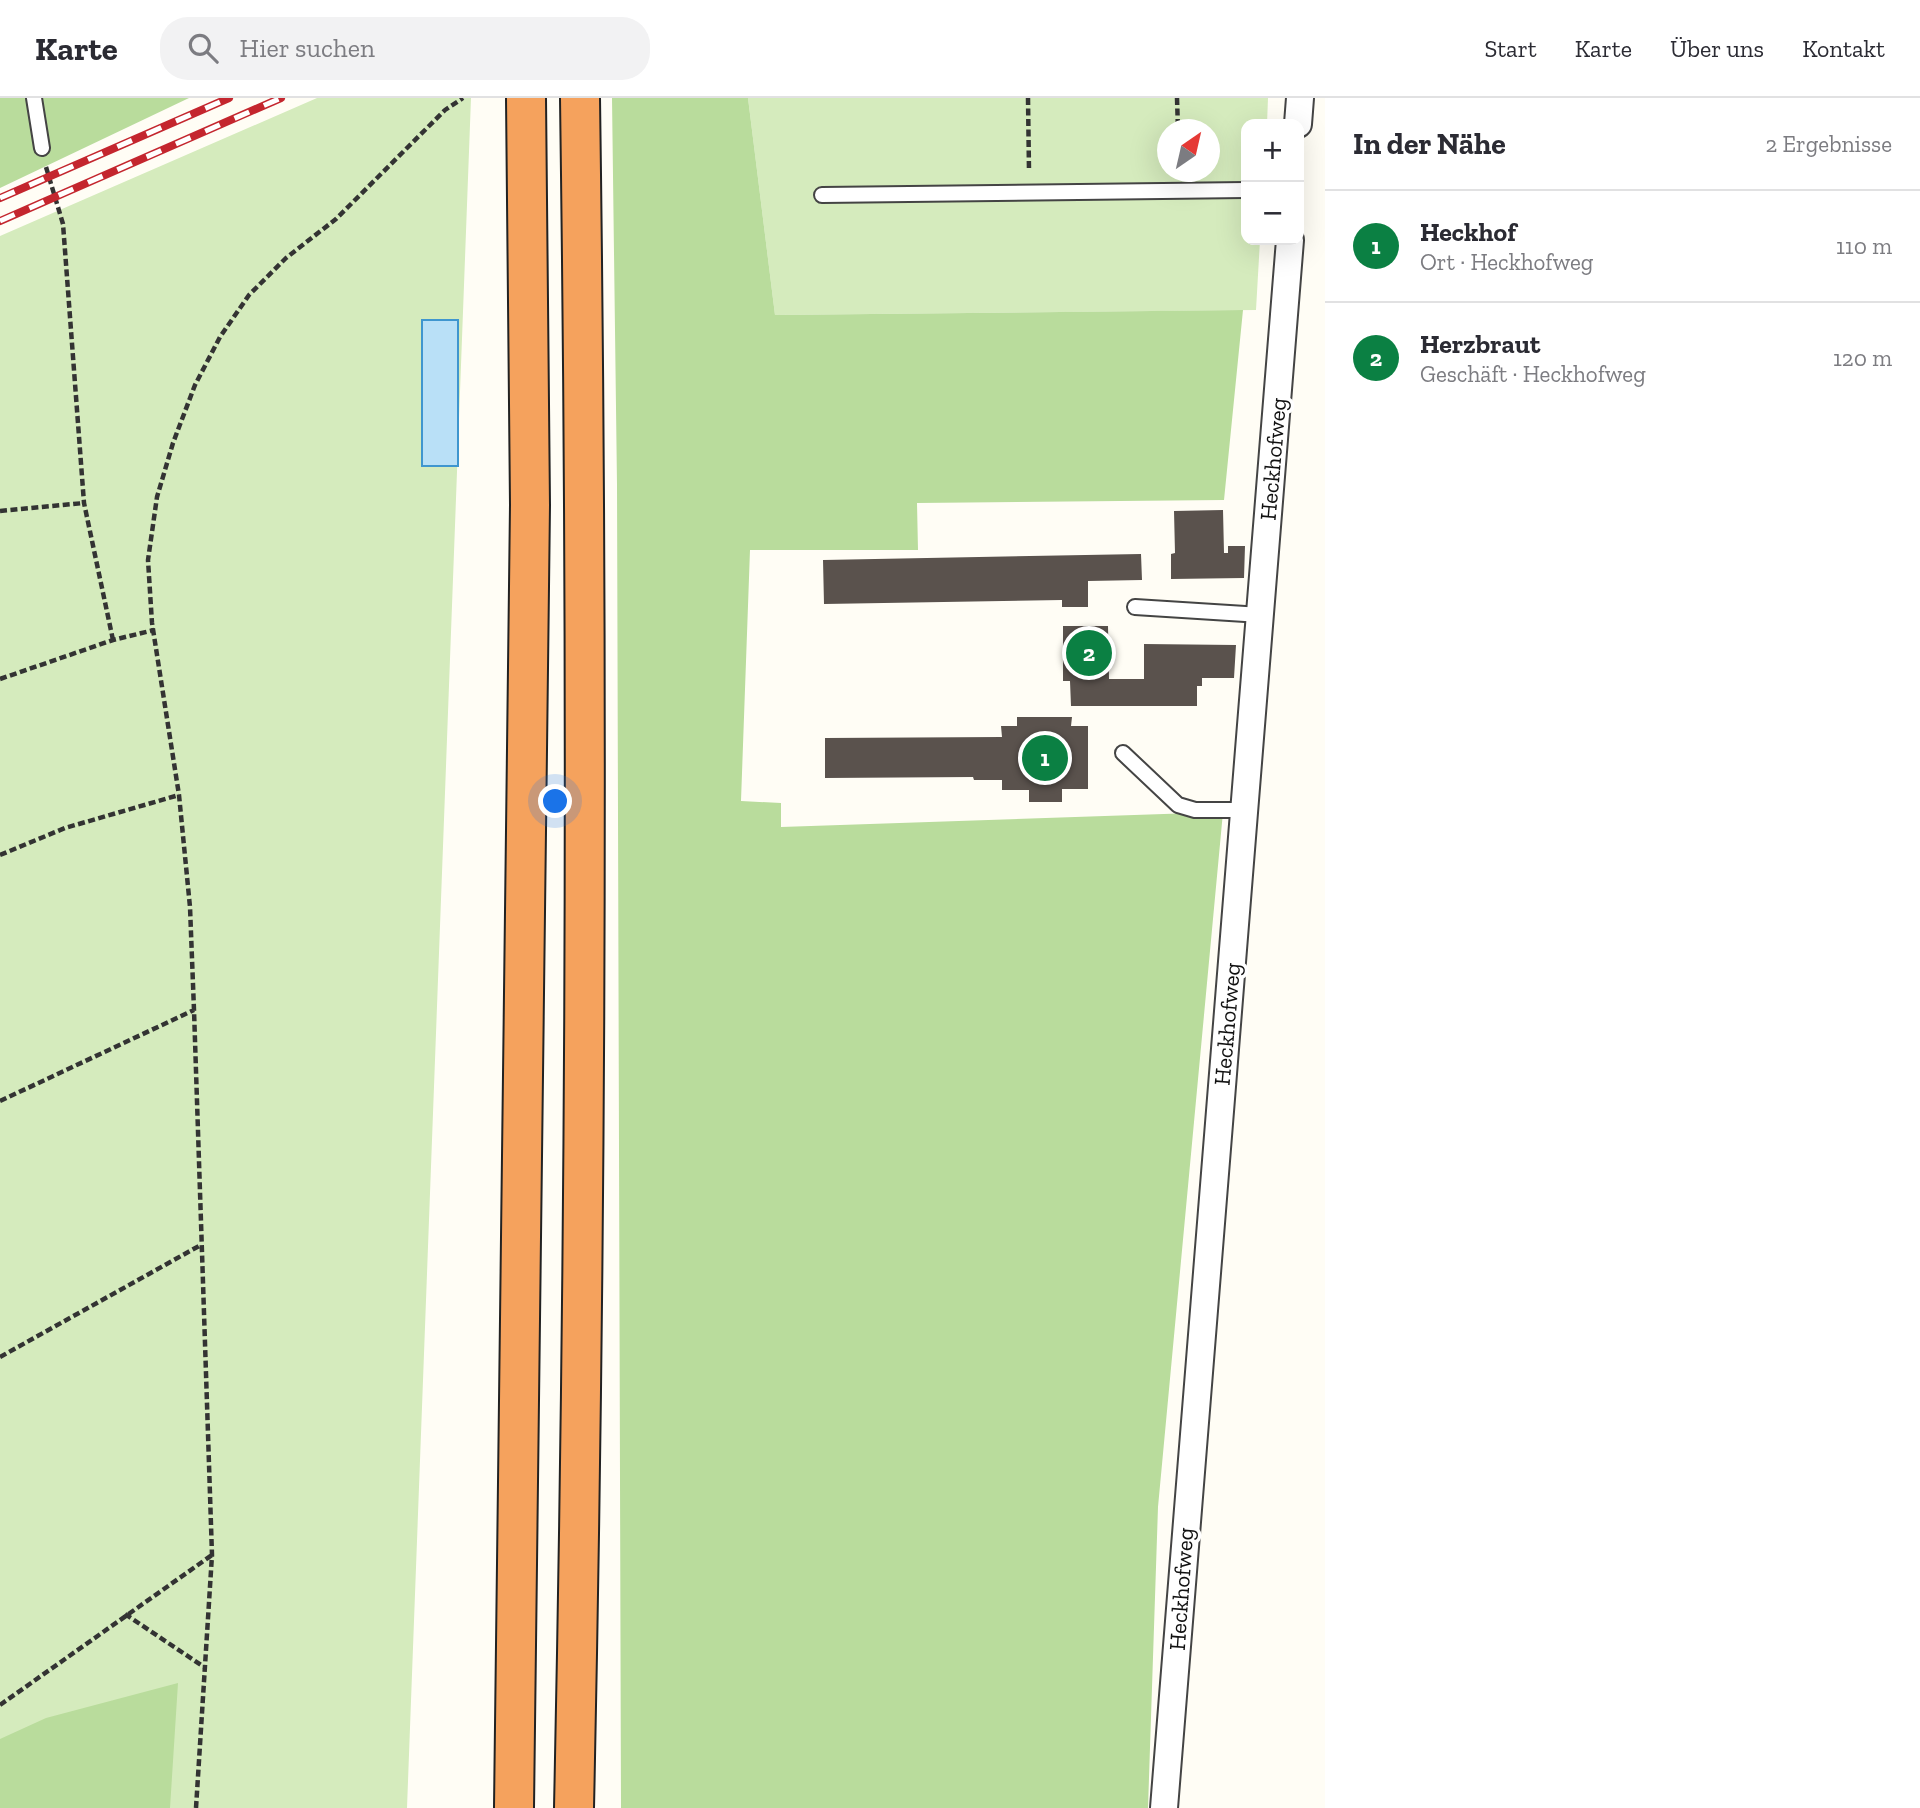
<!DOCTYPE html>
<html lang="de">
<meta charset="utf-8">
<style>
:root{--surface:#fff;--page:#f2f2f3;--text:#2b2b33;--muted:#7c7c81;--line:#e1e1e2;--accent:#0b8043}
body{margin:0;font-family:"Zilla Slab",serif;background:var(--page);color:var(--text)}
.controls{position:absolute;right:21px;top:21px;display:grid;overflow:hidden;border-radius:14px;box-shadow:0 7px 28px #0002}
.controls button{width:63px;height:63px;display:grid;place-items:center;padding:0;border:0;border-bottom:2px solid var(--line);background:var(--surface);color:var(--text);font:35px sans-serif}
.compass{position:absolute;left:1157px;top:21px;width:63px;height:63px;border-radius:50%;background:var(--surface);box-shadow:0 7px 28px #0002;rotate:34deg}
.you{position:absolute;left:556px;top:704px;width:24px;height:24px;margin:-18px;border:5px solid #fff;border-radius:50%;background:#1a73e8;box-shadow:0 0 0 10px #1a73e833}
.badge{display:grid;place-items:center;width:46px;height:46px;border-radius:50%;background:var(--accent);color:#fff;font-size:23px;font-weight:700}
.pin{position:absolute;translate:-50% -50%;border:4px solid #fff;box-shadow:0 2px 7px #0006}
.list{margin:0;padding:0;list-style:none}
h2{display:flex;justify-content:space-between;align-items:center;height:91px;margin:0;padding:0 28px;font-size:30px}
h2 small{font-size:23px;font-weight:400;color:var(--muted)}
.list li{display:grid;grid-template-columns:46px 1fr auto;gap:21px;align-items:center;box-sizing:border-box;height:112px;padding:0 28px;border-top:2px solid var(--line)}
.list b{display:block;font-size:26px;white-space:nowrap}
.list p{margin:0;font-size:23px;white-space:nowrap;color:var(--muted)}
.list em{font-size:23px;font-style:normal;color:var(--muted)}
.icon{flex:none;width:38px;height:38px;fill:none;stroke:currentColor;stroke-width:2;stroke-linecap:round;stroke-linejoin:round}
.map{position:relative;flex:none;width:1325px;height:1710px;overflow:hidden}
header{display:flex;align-items:center;gap:42px;box-sizing:border-box;height:98px;padding:0 35px;background:var(--surface);border-bottom:2px solid var(--line)}
header strong{font-size:33px}
nav{display:flex;gap:38px;margin-inline-start:auto;font-size:24px}
.search{width:490px;height:63px;background:var(--page);display:flex;align-items:center;gap:18px;box-sizing:border-box;padding:0 24px;border-radius:28px;color:var(--muted);font-size:26px}
main{display:flex}
aside{flex:1;background:var(--surface)}
.map>svg:first-child{display:block}
.green{fill:#d5ebbd;fill-rule:evenodd}
.forest{fill:#b9dc9c}
.water{fill:#b9e0f7;stroke:#3f96cf;stroke-width:2}
.building{fill:#5a524d}
.lines{fill:none;stroke-linecap:round;stroke-linejoin:round}
.lane-casing{stroke:#444;stroke-width:18}
.street-casing{stroke:#444;stroke-width:30}
.highway-casing{stroke:#222;stroke-width:42}
.path{stroke:#333;stroke-width:4.5;stroke-dasharray:7 3.5;stroke-linecap:butt}
.lane{stroke:#fff;stroke-width:14}
.street{stroke:#fff;stroke-width:26}
.highway{stroke:#f5a25d;stroke-width:38}
.rail-casing{stroke:#c4262e;stroke-width:8}
.rail{stroke:#fff;stroke-width:5;stroke-dasharray:16;stroke-linecap:butt}
.labels{text-anchor:middle;dominant-baseline:central;stroke-width:7;stroke-linejoin:round;paint-order:stroke}
.street-label{font-size:23px;fill:#111;stroke:#fff}
</style>
<header>
<strong>Karte</strong>
<div class="search"><svg class="icon" aria-label="search" viewBox="0 0 24 24"><circle cx="10" cy="10" r="6"/><path d="M15 15l6 6"/></svg>Hier suchen</div>
<nav><a>Start</a><a>Karte</a><a>Über uns</a><a>Kontakt</a></nav>
</header>
<main>
<div class="map">
<svg width="1325" height="1710" viewBox="0 0 1325 1710">
<rect width="100%" height="100%" fill="#fffdf5"/>
<!-- green -->
<path class="green" d="M317,0H471L407,1710H0V138Z
M748,0H1268L1267,26H1246V142H1260L1256,212L775,217ZM1168,32H1210V74H1168Z"/>
<!-- forest -->
<path class="forest" d="M0,0H189L0,90Z
M612,0H748L775,217L1243,212L1224,402L917,405L918,452H750L741,703L781,705V729L1223,714L1158,1409L1148,1710H621L617,386Z
M178,1585L170,1710H0V1641L46,1620Z"/>
<!-- water -->
<path class="water" d="M422,222H458V368H422Z"/>
<!-- building -->
<path class="building" d="M1223,412L1224,455H1228V448H1245L1244,480L1171,481V456L1175,455L1174,413Z
M1141,456L1142,482L1088,483V509H1062V502L824,506L823,462Z
M1063,528H1108L1109,581H1144V546L1236,547L1234,580H1202V588H1197V608H1071L1070,583H1063Z
M1017,619H1072L1071,628H1088V691H1062V704H1029V692H1002V682H974L973,679L825,680V640L1002,639L1001,628H1017Z"/>
<g class="lines">
<!-- lane casing -->
<g class="lane-casing">
<path id="lane" d="M34,0L42,50
M822,97L1246,92
M1135,509L1261,517
M1123,655L1178,707L1195,712H1245"/>
</g>
<!-- street casing -->
<g class="street-casing">
<path id="street" d="M1298,26L1300,0
M1164,1710L1290,142"/>
</g>
<!-- highway casing -->
<g class="highway-casing">
<path id="highway" d="M514,1710L530,407L526,0
M574,1710C586,1140 588,570 580,0"/>
</g>
<!-- path -->
<path class="path" d="M1028,0L1029,73
M1177,0L1178,32
M46,69L63,126L84,405L113,542
M0,413L84,405
M0,581L113,542L154,532
M0,757L65,730L179,697
M0,1003L194,912
M0,1259L199,1148
M125,1516L204,1569
M0,1607L212,1457
M196,1710L212,1457L194,912L190,809L179,697L152,525L148,462L157,399L173,345L195,287L220,239L249,197L286,160L336,121L445,12L463,0"/>
<!-- lane -->
<use href="#lane" class="lane"/>
<!-- street -->
<use href="#street" class="street"/>
<!-- highway -->
<use href="#highway" class="highway"/>
<!-- rail casing -->
<g class="rail-casing">
<path id="rail" d="M0,100L229,0
M0,123L281,0"/>
</g>
<!-- rail -->
<use href="#rail" class="rail"/>
</g>
<g class="labels">
<!-- street labels -->
<g class="street-label">
<text transform="translate(1273 361) rotate(-85)">Heckhofweg</text>
<text transform="translate(1227 926) rotate(-85)">Heckhofweg</text>
<text transform="translate(1181 1491) rotate(-86)">Heckhofweg</text>
</g>
</g>
</svg>
<div class="controls">
<button>+</button>
<button>−</button>
</div>
<svg class="compass" viewBox="-18 -18 36 36"><path d="M0-13l5 13h-10z" fill="#e53935"/><path d="M0 13l5-13h-10z" fill="#7c7c81"/></svg>
<div class="you"></div>
<div class="pin badge" style="left:1045px;top:660px">1</div>
<div class="pin badge" style="left:1089px;top:555px">2</div>
</div>
<aside>
<h2>In der Nähe<small>2 Ergebnisse</small></h2>
<ul class="list">
<li><span class="badge">1</span><div><b>Heckhof</b><p>Ort · Heckhofweg</p></div><em>110 m</em></li>
<li><span class="badge">2</span><div><b>Herzbraut</b><p>Geschäft · Heckhofweg</p></div><em>120 m</em></li>
</ul>
</aside>
</main>
